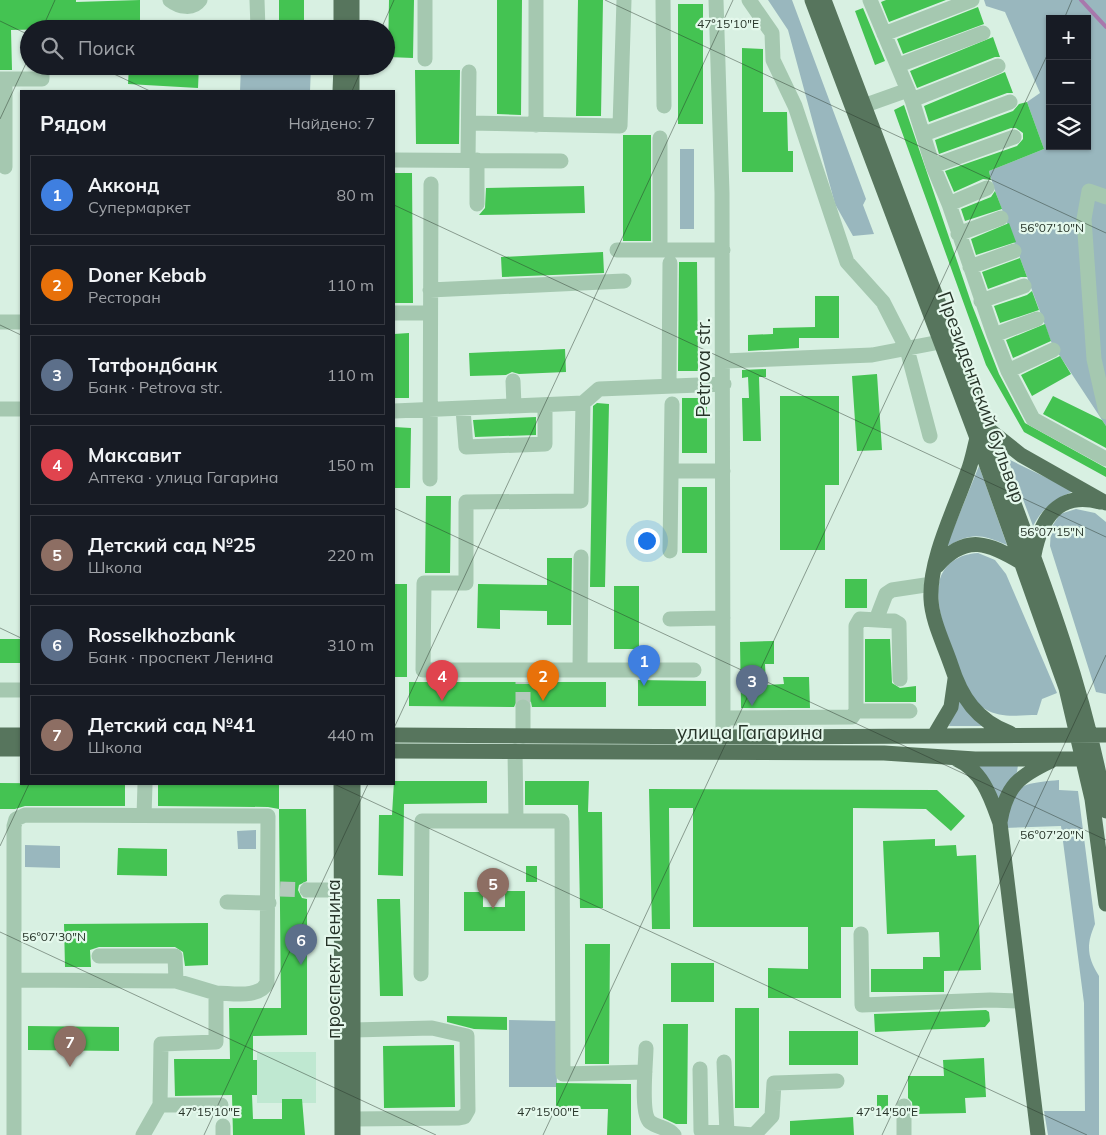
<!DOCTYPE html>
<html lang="ru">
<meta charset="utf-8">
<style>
:root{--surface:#171b24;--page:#20242c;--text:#f1f3f6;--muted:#9ea1a6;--line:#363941;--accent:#0f766e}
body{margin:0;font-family:Mulish,sans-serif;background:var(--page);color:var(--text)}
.controls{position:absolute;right:15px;top:15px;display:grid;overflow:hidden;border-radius:0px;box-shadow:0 1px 4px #0004}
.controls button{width:45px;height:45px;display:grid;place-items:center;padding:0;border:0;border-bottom:1px solid var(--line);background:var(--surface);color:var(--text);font:25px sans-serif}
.you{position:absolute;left:646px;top:540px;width:18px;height:18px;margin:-12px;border:4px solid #fff;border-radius:50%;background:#1a73e8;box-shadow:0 0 0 8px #1a73e833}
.badge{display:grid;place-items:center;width:32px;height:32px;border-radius:50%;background:var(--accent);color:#fff;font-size:16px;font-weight:700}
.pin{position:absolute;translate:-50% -41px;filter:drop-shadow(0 1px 2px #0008)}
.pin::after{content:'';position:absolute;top:26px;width:18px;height:15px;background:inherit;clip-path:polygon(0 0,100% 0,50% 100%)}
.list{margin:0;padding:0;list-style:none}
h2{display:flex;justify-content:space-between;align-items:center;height:65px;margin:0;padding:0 20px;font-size:21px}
h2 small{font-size:16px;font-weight:400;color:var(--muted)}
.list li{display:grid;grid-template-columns:32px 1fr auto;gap:15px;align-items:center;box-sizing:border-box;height:80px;margin:0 10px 10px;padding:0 10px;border:1px solid var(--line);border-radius:0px}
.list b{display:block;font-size:19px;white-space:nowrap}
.list p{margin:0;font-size:16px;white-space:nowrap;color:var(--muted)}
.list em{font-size:16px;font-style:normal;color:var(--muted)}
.icon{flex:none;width:28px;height:28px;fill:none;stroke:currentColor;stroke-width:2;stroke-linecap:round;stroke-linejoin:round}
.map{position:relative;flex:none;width:1106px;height:1135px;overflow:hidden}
.search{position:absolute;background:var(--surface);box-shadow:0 1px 4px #0004;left:20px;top:20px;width:375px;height:55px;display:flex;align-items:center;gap:12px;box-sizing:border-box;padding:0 18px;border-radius:28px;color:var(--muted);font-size:19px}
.panel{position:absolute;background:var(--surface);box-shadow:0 1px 4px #0004;left:20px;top:90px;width:375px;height:695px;border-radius:0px}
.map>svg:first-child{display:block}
.green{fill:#99b7be;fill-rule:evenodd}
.plaza{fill:#bfe8d1}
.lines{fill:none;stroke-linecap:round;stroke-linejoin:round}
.stream{stroke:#a878ac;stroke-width:4}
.building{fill:#44c352}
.minor-tunnel{stroke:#b4cabd;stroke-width:15;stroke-dasharray:15 8;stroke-linecap:butt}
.minor{stroke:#a5c8b0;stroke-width:15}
.major{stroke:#57755d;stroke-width:15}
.ticks{fill:none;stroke:#263328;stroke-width:1;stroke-opacity:0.45}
.labels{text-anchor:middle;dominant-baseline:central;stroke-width:4.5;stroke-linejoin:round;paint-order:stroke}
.street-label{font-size:19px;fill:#263328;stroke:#e4f8ec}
.ticks-label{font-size:12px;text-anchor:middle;fill:#263328;stroke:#e4f8ec;stroke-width:4.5;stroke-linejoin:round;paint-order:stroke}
</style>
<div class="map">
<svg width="1106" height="1135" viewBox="0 0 1106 1135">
<rect width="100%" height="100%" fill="#d8f0e2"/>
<!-- green -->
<path class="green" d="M768,0H792L866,199L863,205L874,234L853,236L835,204L788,30Z
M984,0H1106V426L1052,344L994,188L989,171L1044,149L1027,102L1040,93L1005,12L986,6ZM1050,19H1087V146H1050Z
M241,66H311L310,91H240Z
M680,149H694V229H680Z
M1008,459L1074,491C1055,499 1043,507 1033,526Z
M979,466L1007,545C980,534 972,532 946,547Z
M1076,509L1095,513L1106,522V694L1096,692L1050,546L1051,528L1060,514Z
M978,553L995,560L1006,574L1057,693L1042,699L1037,715C1019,715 1002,719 985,709C961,694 933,610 939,583C943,563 960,554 978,553Z
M959,696L984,726H949Z
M980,764L1018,765L1017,772L1004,790L998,808L978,767Z
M1059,780V790L1078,791L1095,924C1086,945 1087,957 1099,976V1135H1048L1044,1111H1085L1084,1003L1061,826L1004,828C1015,785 1015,784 1059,780Z
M256,830V849H238L237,831Z
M25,845L60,846V868L25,867Z
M509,1020L556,1021L557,1087H509Z"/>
<!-- plaza -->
<path class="plaza" d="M257,1052H316V1103H257Z"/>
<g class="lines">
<!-- stream -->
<path class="stream" d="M1081,0L1106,27"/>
</g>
<!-- building -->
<path class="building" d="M0,0H76V2L140,0V27L11,30L12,70H0Z
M279,0H304V29H279Z
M389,0H414L413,58L388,57Z
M497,0H522L521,115L497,114Z
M578,0H603L601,116H576Z
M886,0H946L889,22L881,2Z
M678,4H703V124H678Z
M978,7L984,24L903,54L897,39Z
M863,8L885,61L875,65L855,11Z
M993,37L1000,57H995L917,88L910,71Z
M742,48L763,49V112H787L788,151H793V172H742Z
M129,66H199L198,88L128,84Z
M415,70H460L459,144H416Z
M1005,72L1013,93H1007L929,122L924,106Z
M1027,102L1044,149L989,171L991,180L983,179L954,192L945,171L1017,146L1023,139V133L1016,128H1011L939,154L935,140L1013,111L1019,104Z
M904,105L972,305L999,374L1025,423L1106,468V477L1024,432L986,365L894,110Z
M623,135H651V241H623Z
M394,173H412L413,303H394Z
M584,186L585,213L479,215L485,208L486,188Z
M995,191L1002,209L965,221L961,209L991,197Z
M1009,223L1016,242L976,255L971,239Z
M603,252L604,273L502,277L501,257Z
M1020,258L1027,277H1021L988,289L982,272Z
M679,262H697L698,371H678Z
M1032,291L1039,310L1000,323L994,306L1027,295Z
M815,296H839V338H799V348L748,351V335L773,334V328L815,327Z
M1045,324L1051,341L1013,358L1006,340Z
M409,333V398H394V334Z
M565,349L566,372L519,374L512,372L506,375L470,376L469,353Z
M1060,356L1071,374L1032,396L1021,375Z
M766,369V377H759L761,441H743L742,398H749L748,377L742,378V370Z
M877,374L882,450L857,451L852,376Z
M780,396H839V485H825V550H780Z
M1053,396L1102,420L1106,426V448L1043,414Z
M682,398H707V453H682Z
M597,403L609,404L605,587H590L593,406Z
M536,417V435L475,437L473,420Z
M394,427L411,428L410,488H394Z
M682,487H707V553H682Z
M426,496H451L450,573H425Z
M547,558H572L571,625H547V611L500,610V629L477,628L478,584L547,585Z
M845,579H867V608H845Z
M394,584H407V677H394Z
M614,586H639V649H614Z
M0,639H21V663H0Z
M865,639H890L892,683L900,688L916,686V702H865Z
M774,641V664H765L766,685L784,684L783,677H809L810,708H741L740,642Z
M638,680L706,681V706H638Z
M409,682H606V707H532L531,702L523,698L518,699L514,707L409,706Z
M394,781H487V803L404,804L403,876L378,875L379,815H392Z
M525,781H589L588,812H602L603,908H580L578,805H525Z
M0,783L125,784V806H25L15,809H0Z
M158,784H279V809L268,807L158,806Z
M649,789L937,790L965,816L951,831L926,809L853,808V927H841V998H768V968L808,969V927H693V808H669L670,929H652Z
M279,809H306L307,881L299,885L298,890L302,898L307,899V1035L253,1036V1060H257V1095H252L253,1119H282V1099H302L305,1135H233L232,1095L175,1096L174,1059H230L229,1008H281Z
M935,839V846L956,845L957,856L976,855L981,970L944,971V992H871V969H923V957H940L939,932L887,934L883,841Z
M118,848L167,849V876L117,875Z
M526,866H537V882H526Z
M505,891H525V931H464V892H483V907H505Z
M377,899H400L403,996H380Z
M208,923V965L185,966L183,952L175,947H99L90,950L91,967H65L64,924Z
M585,944H610L609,1064H585Z
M671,963H714V1002H671Z
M735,1008H759V1108H735Z
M986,1010L989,1012L990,1021L985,1027L875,1032L874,1014Z
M447,1016L507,1017V1030L474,1029L447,1022Z
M663,1024H688L687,1124H676L663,1118Z
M28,1026L119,1027V1051L28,1050Z
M789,1031H858V1065H789Z
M454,1045L455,1107L384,1108L383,1046Z
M984,1058L986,1097L965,1098L966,1113L913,1114L912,1102L908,1098V1076H944L943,1060Z
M556,1083L631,1084V1135H607L608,1109H556Z
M877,1095H888V1114H877Z
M853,1117L854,1135H790V1121Z"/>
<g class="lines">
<!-- minor-tunnel -->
<path class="minor-tunnel" d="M523,707V682
M280,889L307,890"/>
<!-- minor -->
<path class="minor" d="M170,0C179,7 193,10 200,0
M257,0L258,29
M536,0V125
M663,0L664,106
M716,0L722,193L723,737
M749,0L772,33L773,60L795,106L847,262L883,302L907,349L930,436
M870,0L912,100L933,166L949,204L994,335L1008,371L1033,419L1106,459
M884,34L972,0
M425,59V0
M899,65L983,33
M0,79H42V66
M912,100L998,66
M863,106L908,90
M469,123L620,126L624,0
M924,134L1010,102
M660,138V250H723
M394,160L561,161
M468,160L469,72
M933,166L1014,137
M5,167V79
M1106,197L1089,191L1084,219L1094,359L1106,412
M477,204V160
M949,204L987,188
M958,234L1001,218
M617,250H660
M970,267L1014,251
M430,290L624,281
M981,301L1024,286
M394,313H430
M0,322H21
M994,335L1037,319
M724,361L872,355L940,342
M1008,371L1053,350
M513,381L514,406
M669,385L670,263
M583,403L581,501L466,502V583H424L423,670H694
M0,409H21
M463,409L466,447L545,444V405
M394,411L583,403L599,389L724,384
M673,471H723
M430,479L431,184
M670,551L672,404
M670,619L723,618
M876,620L886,594L892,590L932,584
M580,670L581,557
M0,690H21
M856,711H910
M723,718L852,717L856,711V626L860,619L894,621L899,624L900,679
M523,736V707
M515,751L516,820
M144,816L145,784
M307,890H342
M227,902L269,903
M861,934L862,1005L990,1000L1021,1001
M99,956H175L176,981
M421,974L422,821H562L563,1074L645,1072
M14,980L176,981L216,993V1042L161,1044L160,1105H221
M353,1030L432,1028L467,1036L468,1110L464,1117L459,1118L353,1119
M646,1048C646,1062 640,1113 650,1122C658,1128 668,1127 674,1135
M724,1062L727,1133L754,1135
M700,1069L701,1131L727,1133
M904,1106V1135
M223,1126V1135
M14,1135V826L16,819L25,815L268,816L267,983C259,999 232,993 216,993
M143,1135L160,1105
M754,1135L772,1116L774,1083L837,1081"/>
<!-- major -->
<path class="major" d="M341,0V29
M352,0V29
M812,0L977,438L1066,688L1092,799L1106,904
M824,0C881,151 939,301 995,453C1039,570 1085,687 1106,811
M340,91L341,66
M352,91V66
M987,428L1021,455L1106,503
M977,438C974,449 972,461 968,471C955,509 929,559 931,599C932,621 944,644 951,665C961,697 977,721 1010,733
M1034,555C1041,518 1058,491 1100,502
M937,566C966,533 989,543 1022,563
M935,734L951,707L955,679
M0,735H21
M394,735L757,737L1106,735
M0,749H21
M394,751L884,753L975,759H1092
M956,759C983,771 991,798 1000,823L1038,1135
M341,784L342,1135
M353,784V1135
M1000,822C1006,786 1019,776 1051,761"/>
</g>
<!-- ticks -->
<path class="ticks" d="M605,0L1106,233M1064,19L1072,0M0,21L29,35M42,29L55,0M381,29L394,0M97,66L150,91M352,91L363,66M0,119L29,57M394,205L1106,537M0,325L21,335M394,508L1106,840M0,628L21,638M394,728L733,0M334,784L1087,1135M0,846L29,784M0,932L436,1135M204,1135L368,784M543,1135L1050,49M882,1135L1106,655"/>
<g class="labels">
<!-- street labels -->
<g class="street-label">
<text transform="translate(703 368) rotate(-90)">Petrova str.</text>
<text transform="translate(982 397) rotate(70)">Президентский бульвар</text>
<text x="750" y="732">улица Гагарина</text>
<text transform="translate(333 959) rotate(-90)">проспект Ленина</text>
</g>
</g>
<g class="ticks-label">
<text x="728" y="28">47°15'10"E</text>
<text x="1052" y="232">56°07'10"N</text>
<text x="1052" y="536">56°07'15"N</text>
<text x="1052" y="839">56°07'20"N</text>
<text x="54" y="941">56°07'30"N</text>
<text x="209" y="1116">47°15'10"E</text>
<text x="887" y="1116">47°14'50"E</text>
<text x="548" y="1116">47°15'00"E</text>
</g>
</svg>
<div class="controls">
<button>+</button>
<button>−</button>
<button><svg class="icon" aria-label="layers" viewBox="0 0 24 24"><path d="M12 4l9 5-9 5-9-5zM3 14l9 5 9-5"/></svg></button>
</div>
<div class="you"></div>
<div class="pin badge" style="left:644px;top:686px;background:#3f7fe0">1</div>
<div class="pin badge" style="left:543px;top:701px;background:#e8710a">2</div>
<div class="pin badge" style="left:752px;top:706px;background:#5c6f8a">3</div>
<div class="pin badge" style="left:442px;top:701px;background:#e0444e">4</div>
<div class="pin badge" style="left:493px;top:909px;background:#8d6e63">5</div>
<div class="pin badge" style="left:301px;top:965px;background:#5c6f8a">6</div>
<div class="pin badge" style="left:70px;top:1067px;background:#8d6e63">7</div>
<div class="search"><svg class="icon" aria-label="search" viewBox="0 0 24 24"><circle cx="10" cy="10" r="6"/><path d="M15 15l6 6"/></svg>Поиск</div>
<section class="panel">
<h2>Рядом<small>Найдено: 7</small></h2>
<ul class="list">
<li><span class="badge" style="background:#3f7fe0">1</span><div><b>Акконд</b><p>Супермаркет</p></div><em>80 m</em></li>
<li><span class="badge" style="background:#e8710a">2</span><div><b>Doner Kebab</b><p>Ресторан</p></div><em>110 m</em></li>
<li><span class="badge" style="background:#5c6f8a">3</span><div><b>Татфондбанк</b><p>Банк · Petrova str.</p></div><em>110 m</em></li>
<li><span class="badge" style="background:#e0444e">4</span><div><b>Максавит</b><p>Аптека · улица Гагарина</p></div><em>150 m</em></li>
<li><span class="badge" style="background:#8d6e63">5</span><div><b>Детский сад №25</b><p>Школа</p></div><em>220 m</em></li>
<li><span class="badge" style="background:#5c6f8a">6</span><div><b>Rosselkhozbank</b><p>Банк · проспект Ленина</p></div><em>310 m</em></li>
<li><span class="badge" style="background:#8d6e63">7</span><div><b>Детский сад №41</b><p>Школа</p></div><em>440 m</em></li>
</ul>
</section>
</div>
